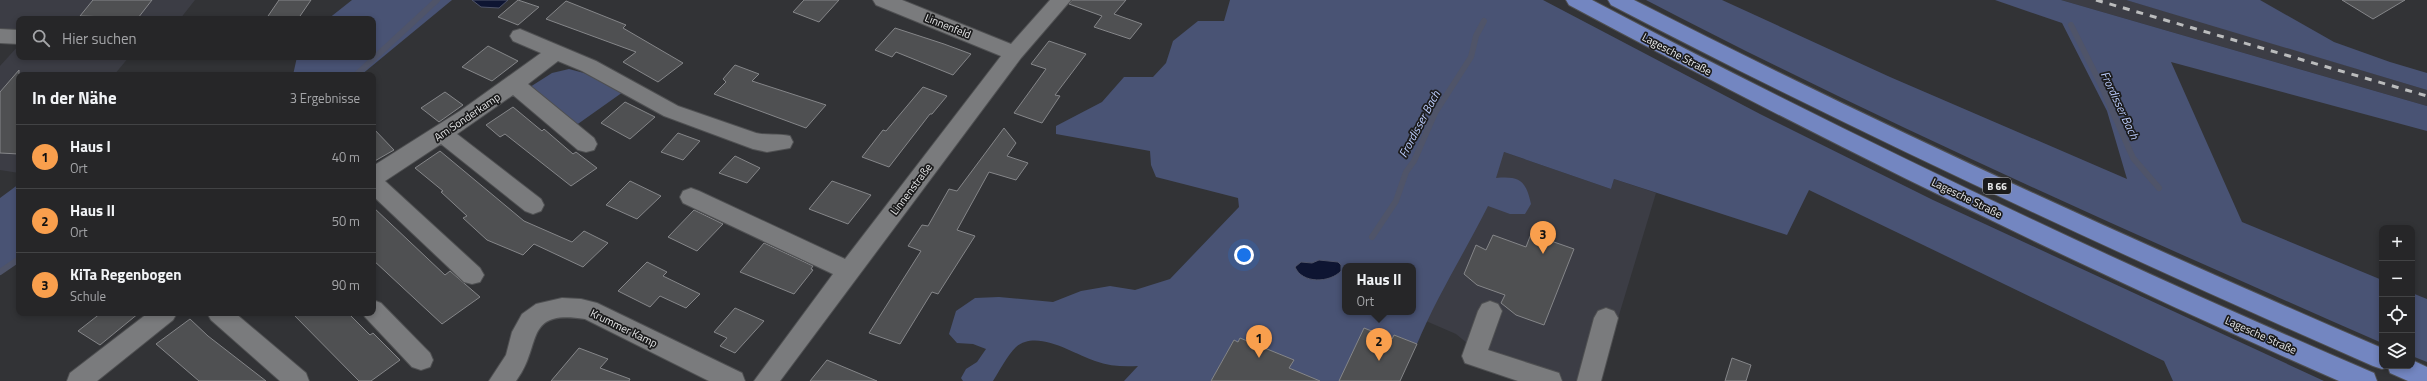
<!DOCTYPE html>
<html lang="de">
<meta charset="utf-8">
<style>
:root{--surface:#262628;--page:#2e2e30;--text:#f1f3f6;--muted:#a4a5a8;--line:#424345;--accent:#f99f4d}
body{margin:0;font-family:"Titillium Web",sans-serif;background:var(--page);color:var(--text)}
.controls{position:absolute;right:12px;bottom:12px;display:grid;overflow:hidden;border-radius:8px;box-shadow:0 2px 6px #0003}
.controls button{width:36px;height:36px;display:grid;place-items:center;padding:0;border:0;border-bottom:1px solid var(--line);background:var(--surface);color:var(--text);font:20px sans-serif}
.you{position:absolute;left:1244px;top:255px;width:14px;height:14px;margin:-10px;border:3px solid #fff;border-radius:50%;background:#1a73e8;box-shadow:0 0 0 6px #1a73e833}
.badge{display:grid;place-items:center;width:26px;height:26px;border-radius:50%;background:var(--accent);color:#111;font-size:13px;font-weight:700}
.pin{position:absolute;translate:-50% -33px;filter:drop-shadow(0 1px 2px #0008)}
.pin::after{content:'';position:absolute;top:21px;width:14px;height:12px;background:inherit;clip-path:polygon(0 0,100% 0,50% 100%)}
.popup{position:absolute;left:1342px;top:263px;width:74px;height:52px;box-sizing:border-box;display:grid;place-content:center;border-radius:8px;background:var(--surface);filter:drop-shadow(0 1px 3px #0005);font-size:13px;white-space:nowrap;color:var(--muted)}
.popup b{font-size:15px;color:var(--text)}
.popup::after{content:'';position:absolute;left:50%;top:100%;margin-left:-8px;border:8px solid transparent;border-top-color:var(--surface)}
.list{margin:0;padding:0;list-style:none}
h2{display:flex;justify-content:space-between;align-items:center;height:52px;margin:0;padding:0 16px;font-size:17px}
h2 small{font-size:13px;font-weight:400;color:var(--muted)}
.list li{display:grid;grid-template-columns:26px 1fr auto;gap:12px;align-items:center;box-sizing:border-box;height:64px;padding:0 16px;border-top:1px solid var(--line)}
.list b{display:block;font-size:15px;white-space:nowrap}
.list p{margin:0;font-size:13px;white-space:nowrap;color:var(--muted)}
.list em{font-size:13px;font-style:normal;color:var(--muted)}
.icon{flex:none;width:22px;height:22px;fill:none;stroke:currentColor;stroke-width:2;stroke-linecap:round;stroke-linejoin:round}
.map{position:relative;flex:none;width:2427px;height:381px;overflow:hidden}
.search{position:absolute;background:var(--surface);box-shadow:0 2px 6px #0003;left:16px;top:16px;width:360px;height:44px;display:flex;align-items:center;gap:10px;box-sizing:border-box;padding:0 14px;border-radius:8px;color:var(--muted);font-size:15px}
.panel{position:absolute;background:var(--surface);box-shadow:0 2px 6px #0003;left:16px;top:72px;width:360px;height:244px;border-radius:8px}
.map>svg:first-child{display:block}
.built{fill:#3c3d45}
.green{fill:#495374;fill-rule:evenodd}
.water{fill:#0e1532;stroke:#4f5469}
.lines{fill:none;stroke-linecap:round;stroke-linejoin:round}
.stream{stroke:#4f5469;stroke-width:6}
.building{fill:#4f5052;stroke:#858689}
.minor-casing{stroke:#4f5052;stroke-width:2}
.highway-casing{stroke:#4f5052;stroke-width:2}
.minor{fill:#7a7b7d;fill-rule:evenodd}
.highway{fill:#7386c1;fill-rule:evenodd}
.rail{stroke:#bbbcbd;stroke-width:3;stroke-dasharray:7 7;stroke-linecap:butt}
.labels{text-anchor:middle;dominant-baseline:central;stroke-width:3.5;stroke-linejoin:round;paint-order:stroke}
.shield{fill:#1b1b1c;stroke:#aaaaac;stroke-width:1}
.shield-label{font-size:10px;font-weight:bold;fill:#e7e8e9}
.street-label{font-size:11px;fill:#e7e8e9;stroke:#1b1b1c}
.water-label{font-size:12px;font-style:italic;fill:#bacbfb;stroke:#1b1b1c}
</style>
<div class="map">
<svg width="2427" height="381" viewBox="0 0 2427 381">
<rect width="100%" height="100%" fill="#323336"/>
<!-- built -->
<path class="built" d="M0,0H195L180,19H19V42L0,41Z
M2061,0H2126L2199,21L2427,90V106Z
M19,45V57H129L114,75H19V173L0,170V66Z
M1504,152L1611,189L1614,179L1656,193L1599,381H1563L1479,353L1456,334L1419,318Z"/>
<!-- green -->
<path class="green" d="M352,0H452L361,75H293L297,57H373V19H328Z
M1230,0H1543L1760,114L1933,200L2324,381H2173L2164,361L1809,190L1787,235L1614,179L1611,189L1504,152L1496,178C1519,176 1526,180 1531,204L1525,214H1510L1488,206C1465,252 1437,296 1417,344L1394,335L1392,341L1346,381H1288L1293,370L1289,368L1293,360L1240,338L1238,342L1234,340L1211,381H1124L1138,366C1123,367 1109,366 1095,361C1073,354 1038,329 1016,347C1007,356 1000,370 993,381H963L961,378L966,369L977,362L986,349L973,344L957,343L949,334L956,311L975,298L999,297L1053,302L1081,291L1110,286L1135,290L1170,279L1239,207L1238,198L1156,177L1151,165L1150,151L1056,134V126L1102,102L1124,77H1153L1166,63L1173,41L1198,21H1224ZM1345,266H1413V312H1345Z
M1646,0H1722L1890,77L2127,179L2107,111L2062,23L1995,0H2061L2427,106V131L2171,62L2242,222L2382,280V343C2134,234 1886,125 1646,0Z
M2126,0H2260L2334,42L2390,62L2427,73V90Z
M569,69L584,73L623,92L575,126L530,87L552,73Z
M19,184V258L0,271V198Z
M2412,293L2427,299V362L2412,356Z"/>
<!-- water -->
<path class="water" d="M472,0H508L499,8L481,7Z
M1319,260L1338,262L1341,265V271C1330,283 1302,284 1295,267L1301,262L1312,263Z"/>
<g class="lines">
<!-- stream -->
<path class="stream" d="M2071,25L2102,87L2133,158L2159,188
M356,75L437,0
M1372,237L1396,201L1406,172L1414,161L1435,113L1471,57L1476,36L1484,21
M0,272L19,259"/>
</g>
<!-- building -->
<path class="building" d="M93,0H152L138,18L80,16Z
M279,0H311L298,19H266Z
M518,0L539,7L518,25L498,17Z
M804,0H839L819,22L793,12Z
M1072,0H1126L1114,14L1142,24L1130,39L1094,27L1102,16L1069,4Z
M2342,0H2405L2373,19Z
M566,1L626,25L623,28L683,63L658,82L623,62L636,52L546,19Z
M895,28L944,44L971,54L953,75L896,52L892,57L875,50Z
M1049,41L1086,54L1055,95L1060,96L1042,123L1014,113L1046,69L1031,64Z
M488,46L518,61L492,81L462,67Z
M735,65L759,74L752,81L826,105L806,128L714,94L726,82L723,79Z
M19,70V154L0,153V92Z
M923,87L947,96L932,114H930L889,167L862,157L883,130L886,131Z
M445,92L463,105L439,122L421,108Z
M625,102L655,117L630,139L601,123Z
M513,107L542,131L544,129L573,154L576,152L597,168L571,186L505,134L500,137L486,125Z
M373,128L394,150L373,162Z
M1004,128L1016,143L1007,156L1028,163L1016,180L989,172L957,230L975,236L938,294L932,292L900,344L869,333L921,251L908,246L922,225L928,226L949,189L957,191Z
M678,133L700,141L683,160L661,152Z
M440,151L524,221L572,242L584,231L608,243L583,267L534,244L523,255L487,240L463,218L467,216L441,192L443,191L415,168Z
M735,156L760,168L747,183L719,173Z
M630,181L661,196L637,219L606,205Z
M832,181L871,195L848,224L809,209Z
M373,207L445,275L450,271L480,297L442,324L373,260Z
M694,210L723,224L697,251L668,237Z
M1531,234L1574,249L1544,325L1516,315L1501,303L1505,295L1477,285L1464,274L1476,245L1486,250L1493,235L1526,247Z
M764,243L813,266L811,269L813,270L794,294L740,272Z
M647,262L667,272L663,276L700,294L686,308L660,296L650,307L618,291Z
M735,308L764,321L735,353L720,346L727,338L714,332Z
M101,313H139L100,345L78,331Z
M292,313H348L370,335L373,333L400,360L371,381H359Z
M190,319L208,336L266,381H199L156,344Z
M1364,328L1392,339L1394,335L1417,344L1400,381H1339Z
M1240,338L1294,360L1289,368L1320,381H1211L1234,340L1238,342Z
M579,348L608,359L600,368L630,379L629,381H551Z
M1732,358L1751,365L1746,381H1725Z
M827,360L877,381H810Z"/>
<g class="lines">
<!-- minor casing -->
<g class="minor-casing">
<path id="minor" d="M873,0H902L1011,44L1050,0H1071L1021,58L780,381H754L833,274L683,203L680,197L683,191L691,188L699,191L845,259L1001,56L876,5Z
M0,29L19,30V44L0,43Z
M520,29L596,61L678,106L756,133C767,136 778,133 790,136L793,142L790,148L767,152L753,149L664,116L582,71L558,61L528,84L594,138L597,144L594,150L586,152L578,150L513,95L457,134L541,199L544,205L541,211L533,214L525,211L441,144L385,181L480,268L484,275L480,282L472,284L464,282L373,196V166L460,111L541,53L513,41L510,36L513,31Z
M562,298L581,299L597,303L742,373L745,381H709L585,319C522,309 543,346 516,381H489L506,355L512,332L522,314L536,304Z
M373,300L381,303L430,353L433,360L430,367L421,370L412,367L365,317L363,313H373Z
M1490,301L1498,304L1502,311L1488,350L1559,373L1562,381H1518L1465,363L1462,356L1478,311L1482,304Z
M1606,308L1614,311L1618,318L1601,381H1577L1594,318L1598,311Z
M148,313H177L173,320L97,381H67L70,373Z
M207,313H235L306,373L309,381H280L211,320Z"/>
</g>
<!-- highway casing -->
<g class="highway-casing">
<path id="highway" d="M1566,0H1592C1848,135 2108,259 2374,373L2377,381H2339C2077,266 1821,140 1569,5Z
M1608,0H1634C1879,125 2129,239 2382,348V366H2412V360L2427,367V381H2408L2390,373L2388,367L2382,369L2373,366C2116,253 1861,135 1611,5Z"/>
</g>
<!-- minor -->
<use href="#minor" class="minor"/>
<!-- highway -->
<use href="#highway" class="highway"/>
<!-- rail -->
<path class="rail" d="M2096,0L2427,96"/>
</g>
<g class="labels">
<!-- shield labels -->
<rect class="shield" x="1983" y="178" width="28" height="16" rx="3"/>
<g class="shield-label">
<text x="1997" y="186">B 66</text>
</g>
<!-- street labels -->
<g class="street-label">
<text transform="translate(948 26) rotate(22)">Linnenfeld</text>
<text transform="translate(1677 54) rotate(28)">Lagesche Straße</text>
<text transform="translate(467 117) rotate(-34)">Am Sonderkamp</text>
<text transform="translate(911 189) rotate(-53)">Linnenstraße</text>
<text transform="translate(1967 198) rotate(26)">Lagesche Straße</text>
<text transform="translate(624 328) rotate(26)">Krummer Kamp</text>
<text transform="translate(2261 335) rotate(24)">Lagesche Straße</text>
</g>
<!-- water labels -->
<g class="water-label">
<text transform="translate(2120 105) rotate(65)">Frordisser Bach</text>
<text transform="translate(1419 124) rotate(-62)">Frordisser Bach</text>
</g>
</g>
</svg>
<div class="controls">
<button>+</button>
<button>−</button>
<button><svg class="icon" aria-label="locate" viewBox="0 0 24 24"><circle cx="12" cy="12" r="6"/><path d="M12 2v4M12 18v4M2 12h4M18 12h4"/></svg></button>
<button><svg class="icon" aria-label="layers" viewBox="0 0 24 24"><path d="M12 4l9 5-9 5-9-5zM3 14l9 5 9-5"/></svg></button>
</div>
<div class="you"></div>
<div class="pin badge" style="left:1259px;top:358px">1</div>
<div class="pin badge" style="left:1379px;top:361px">2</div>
<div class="popup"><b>Haus II</b>Ort</div>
<div class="pin badge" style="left:1543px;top:254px">3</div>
<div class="search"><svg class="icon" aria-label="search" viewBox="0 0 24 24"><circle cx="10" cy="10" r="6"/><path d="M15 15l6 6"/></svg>Hier suchen</div>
<section class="panel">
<h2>In der Nähe<small>3 Ergebnisse</small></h2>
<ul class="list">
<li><span class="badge">1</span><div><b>Haus I</b><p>Ort</p></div><em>40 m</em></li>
<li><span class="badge">2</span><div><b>Haus II</b><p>Ort</p></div><em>50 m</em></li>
<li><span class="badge">3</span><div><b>KiTa Regenbogen</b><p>Schule</p></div><em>90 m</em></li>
</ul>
</section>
</div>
